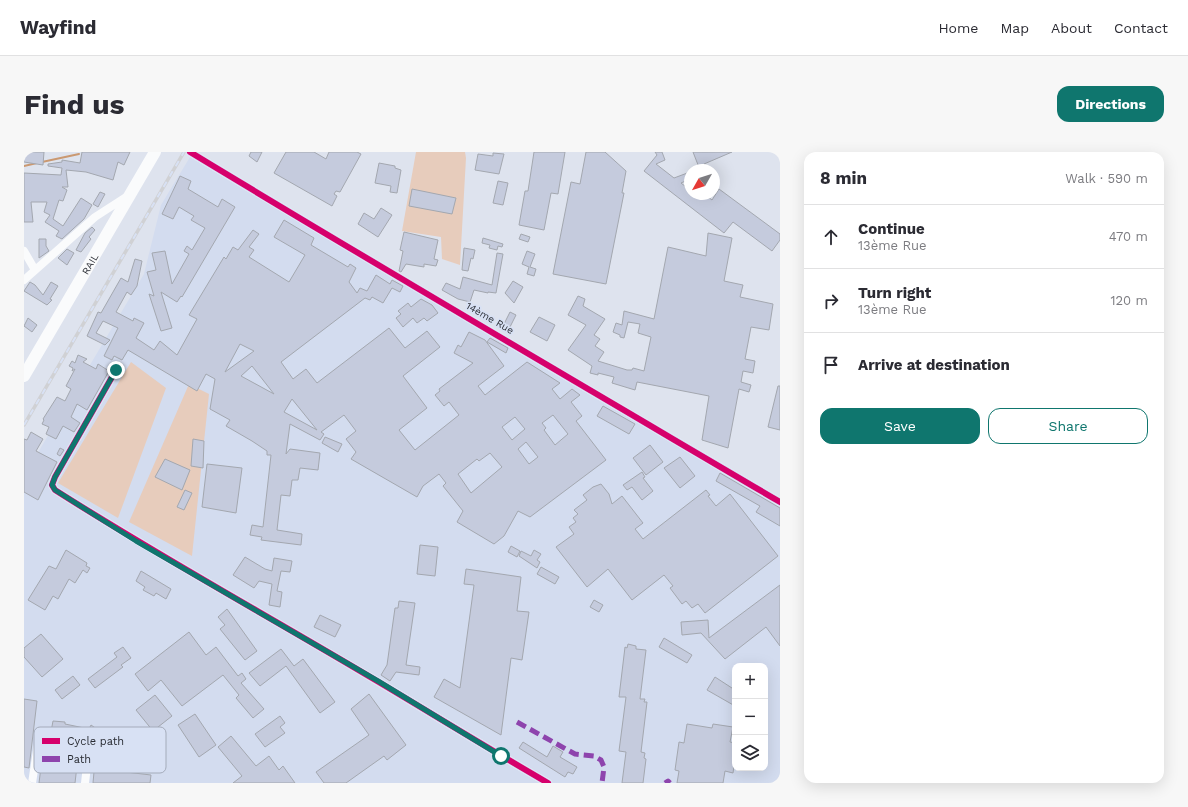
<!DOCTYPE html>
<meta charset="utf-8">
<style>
:root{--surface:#fff;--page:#f7f7f7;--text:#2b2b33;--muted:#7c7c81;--line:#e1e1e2;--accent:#0f766e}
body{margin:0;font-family:"Work Sans",sans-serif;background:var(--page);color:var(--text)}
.controls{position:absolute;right:12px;bottom:12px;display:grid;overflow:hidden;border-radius:8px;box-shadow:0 4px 16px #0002}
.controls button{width:36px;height:36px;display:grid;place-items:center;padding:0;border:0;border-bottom:1px solid var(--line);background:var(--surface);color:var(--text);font:20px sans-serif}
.compass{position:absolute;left:660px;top:12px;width:36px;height:36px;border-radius:50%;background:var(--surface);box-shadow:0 4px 16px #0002;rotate:231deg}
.stop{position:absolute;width:12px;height:12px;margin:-9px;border:3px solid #0f766e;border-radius:50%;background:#fff}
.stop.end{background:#0f766e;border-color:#fff;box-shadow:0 1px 4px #0008}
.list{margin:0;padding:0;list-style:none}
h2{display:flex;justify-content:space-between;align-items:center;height:52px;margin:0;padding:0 16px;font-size:17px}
h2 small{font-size:13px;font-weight:400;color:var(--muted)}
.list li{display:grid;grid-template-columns:26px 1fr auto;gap:12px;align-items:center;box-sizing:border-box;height:64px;padding:0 16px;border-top:1px solid var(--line)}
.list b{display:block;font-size:15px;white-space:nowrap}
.list p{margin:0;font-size:13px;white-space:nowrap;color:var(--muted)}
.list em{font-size:13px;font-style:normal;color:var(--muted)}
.actions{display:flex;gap:8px;padding:12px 16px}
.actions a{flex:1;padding:9px 0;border:1px solid var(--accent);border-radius:12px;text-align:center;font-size:14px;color:var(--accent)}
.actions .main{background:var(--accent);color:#fff}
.icon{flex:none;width:22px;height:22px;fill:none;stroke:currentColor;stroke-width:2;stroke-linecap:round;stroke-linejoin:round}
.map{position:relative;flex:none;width:756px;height:631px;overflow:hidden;border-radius:12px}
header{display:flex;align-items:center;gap:24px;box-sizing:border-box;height:56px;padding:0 20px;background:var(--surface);border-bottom:1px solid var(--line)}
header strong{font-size:19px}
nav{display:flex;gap:22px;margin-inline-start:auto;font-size:14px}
.intro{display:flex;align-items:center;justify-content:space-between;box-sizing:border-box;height:96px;padding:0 24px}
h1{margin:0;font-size:28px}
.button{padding:10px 18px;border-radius:12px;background:var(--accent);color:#fff;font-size:14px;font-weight:700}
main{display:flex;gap:24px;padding:0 24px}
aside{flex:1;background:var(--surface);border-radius:12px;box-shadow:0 4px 16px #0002}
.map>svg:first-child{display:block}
.built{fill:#d3dcef;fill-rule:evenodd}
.green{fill:#e7ccbc}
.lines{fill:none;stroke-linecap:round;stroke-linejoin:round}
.stream{stroke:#ca9972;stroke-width:2}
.building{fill:#c5cbdd;stroke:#a3a7af;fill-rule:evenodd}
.street{stroke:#fafbfc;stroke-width:8}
.primary{stroke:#fafbfc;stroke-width:12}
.rail-casing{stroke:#d0d1d4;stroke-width:3.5}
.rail{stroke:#d8e1f4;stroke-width:2;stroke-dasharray:6;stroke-linecap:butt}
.quiet{stroke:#8e44ad;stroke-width:5;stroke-dasharray:10 5;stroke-linecap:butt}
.cycleway-casing{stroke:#d8e1f4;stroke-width:8}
.cycleway{stroke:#d6006c;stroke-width:6}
.route{stroke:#0f766e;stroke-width:5}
.labels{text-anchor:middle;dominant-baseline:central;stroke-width:3.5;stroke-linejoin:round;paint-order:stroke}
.street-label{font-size:10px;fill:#2a2d34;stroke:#d8e1f4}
.key{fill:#d8e1f4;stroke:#a4abba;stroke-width:1}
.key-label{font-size:11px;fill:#2a2d34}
</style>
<header>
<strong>Wayfind</strong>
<nav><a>Home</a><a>Map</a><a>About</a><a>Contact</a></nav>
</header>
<div class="intro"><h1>Find us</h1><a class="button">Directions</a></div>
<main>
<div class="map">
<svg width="756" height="631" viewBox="0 0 756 631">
<rect width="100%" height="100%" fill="#dee3ee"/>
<!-- built -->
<path class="built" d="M166,5L756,353V631H0V324L120,122L137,53ZM711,514H741V616H711Z"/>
<!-- green -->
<path class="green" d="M392,0H441L442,6L436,113L418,107L417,85L378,79Z
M107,210L142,236L94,366L34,331Z
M165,232L185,242L168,404L105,370Z"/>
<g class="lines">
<!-- stream -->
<path class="stream" d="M18,10L55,2
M0,14L13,11"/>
</g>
<!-- building -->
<path class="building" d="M3,0H20L19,13L0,10V3H3Z
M58,0H106L100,13L94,10L89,28L62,20L42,18L44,35H38L43,38L39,49L35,48L29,67L39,74L57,46L68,53L60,67L38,87L32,84L35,79L21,70L26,63L20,60L23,50H7L9,70H0V21L37,23L38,16L24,14V12L38,10V8L56,11Z
M227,0H238L233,10L225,4Z
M262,0H290L302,7L305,0H333L337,2L316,40L312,39L310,42L313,44L308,54L250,21Z
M510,0H541L534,42L527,41L520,78L495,73L501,39H504Z
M562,0H581L602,19L598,41H600L582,132L529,122L547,30L556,32Z
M631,0H638L641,8L632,12L650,26L666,20V27L657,31L666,38V42H671L675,45L677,42H680L688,48L695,37L756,82V88L748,99L709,70L700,81L620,19L633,3Z
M669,0H708L680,12L683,18H676Z
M469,1L480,2L475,22L451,18L454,2L469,4Z
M355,11L371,14V16L377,18L373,41L366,40L367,34L351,31Z
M156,24L167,29L164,37L194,55L198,47L211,55L158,145L157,144L153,150L137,140L148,176L137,179L125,142L130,144L123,120L132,118L128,101L141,99L148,132L165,102L160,99L163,94L168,98L181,76L167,68L170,64L155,55L149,67L138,62Z
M474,29L484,31L479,53L469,51Z
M388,37L432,46L428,62L385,54Z
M76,40L81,42L74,55L69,52Z
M357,56L368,63L354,85L334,72L340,61L350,67Z
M260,68L290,86L287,93L324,115L326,112L332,116L325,130L333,141L336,136L343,139L352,123L366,132L368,128L379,134L376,140L368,136L359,151L348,145L346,148L341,146L257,210L269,227L282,217L293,231L365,176L381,196L403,179L416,195L379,224L403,256L375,278L391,298L435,263L425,250L420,254L411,243L416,239L415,237L449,211L430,201L434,193L437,195L445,180L461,188L480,214L454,234L461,243L503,210L536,231L528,237L536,247L548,237L556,243L547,250L558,264L552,269L582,308L506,365L494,359L480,384L470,392L433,370L439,359L419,334L422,331L415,322L399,334L393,345L327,307L332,300L322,287L332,279L320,263L297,280L300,282L296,288L266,272L262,302L266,297L296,301L294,318L276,316L274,328H268L266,344L257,343L253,378L278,382L277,393L237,388L238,385L226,383L228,373L239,375L247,303H243V299L228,289L202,274L206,268L186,257L191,227L182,222L173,239L104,198L98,208L90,204L88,208L80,204L94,176L79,169L72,181L86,188L81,193L63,184L74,160L77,161L97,126L104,130L111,107L118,109L113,134L107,143L103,140L92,160L109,169L110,166L120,171L112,186L130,198L136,189L153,203L173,167L165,163L200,105L202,107L209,95L214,98L229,78L235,82L225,95L230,98L225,105L265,130L281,103L250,85ZM216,192L230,199L201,220ZM228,214L250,242L217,224ZM268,247L293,278L260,260ZM529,263L544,282L531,293L520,278L522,276L518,271ZM491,265L501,277L488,288L478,275ZM502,290L514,305L505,312L494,297ZM466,301L478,315L447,341L434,322L453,307L455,309Z
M68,75L71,78L65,85L67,87L57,100L52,98L61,81Z
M380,80L414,88L410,107L414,108L412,114L400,112V115L382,112L377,120L375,119L379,99L376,98Z
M684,81L708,86L700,129L719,133L716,145L749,152L745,178L727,175L721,207L731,209L729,221L719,219L717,230L727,233L725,240L715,237L704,296L678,288L685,244L613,230L611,238L588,231L590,225L574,221V223L566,221L568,214L544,198L562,173L544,163L554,144L561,147L559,154L581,167L570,183L576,187L571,194L580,200L574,209L603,218H608L609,216L620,219L627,185L614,181L616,172L604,170L600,186L596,185V183L589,180L592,171L598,173L600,159L630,167L644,95L682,104Z
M497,82L506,85L504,90L495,87Z
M459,86L479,92L478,95L474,94L473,98L465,96L466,93L458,91Z
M15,87H22V94L25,99L15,106Z
M440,96L451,98L449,107L447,106L444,119L438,118Z
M43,97L50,101L43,113L34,106Z
M503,99L511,102L506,115L512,117L510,124L503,122L505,115L498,112Z
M473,101L479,102L472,141L464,140V141L450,138L446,150L434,147L418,138L422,131L436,137L439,125L468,133Z
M489,129L499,135L490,151L481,141Z
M6,130L11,133L19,143L27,130L34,134L26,147L28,148L23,153L0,139Z
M397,147L408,153L414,161L403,169L400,166L393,171L389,166L379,175L372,166L377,162L374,159L384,151L387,155Z
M486,160L492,163L486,175L480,172Z
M515,165L531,173L523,189L506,180Z
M4,166L13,173L8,180L0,174Z
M466,186L484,196L482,201L463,190Z
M54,203L63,207L59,210L72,217L74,212L85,219L63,258L53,252L47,265L56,271L50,280L39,274L32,287L22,282L25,275L18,272L20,268L19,267L33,245L41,249L47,237L42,234L51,217L48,219L49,216L45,214L48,209L51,211Z
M754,234H756V278L744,275Z
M579,254L611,272L605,282L573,264Z
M7,280L19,287L12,299L33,310L14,348L0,340V287L3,288Z
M301,285L318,292L314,300L298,291Z
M169,287L180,289L179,316L167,314Z
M626,293L639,310L622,323L609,306Z
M36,296L40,298L36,304L33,302Z
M656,305L671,324L656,336L640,316Z
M141,307L166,318L158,338L131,325Z
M183,312L218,316L212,361L178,355Z
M618,320L621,325L619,326L629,339L618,348L608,335L603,338L599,333Z
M696,321L756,356V374L732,360L736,354L692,329Z
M577,332L585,342L588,352L598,344L619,371L611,377L619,387L682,338L686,343L684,344L692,354L706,342L754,404L681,461L674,452L668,456L662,449L658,452L646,436L649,434L640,423L608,448L584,417L563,435L532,395L550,382L545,375L552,370L549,366L554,362L550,358L563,348L559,343L569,335Z
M161,338L168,341L160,358L153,355Z
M396,393L414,395L411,424L393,422Z
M487,394L496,399L493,405L484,400Z
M42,398L63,411L62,414L66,416L63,421L59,418L51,431L45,427L34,447L29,444L21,458L4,448L25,414L32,417Z
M510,398L517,402L513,408L516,410L513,416L495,404L497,399L507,404Z
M221,405L241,417L248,419L250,406L268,409L266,420L257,419L253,439L258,440L256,455L245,453L248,432L235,429L230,436L209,423Z
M517,415L535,425L531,432L513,422Z
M442,417L497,425L493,459L505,460L498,508L487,506L477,583L410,545L420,527L436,536L450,433L440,432Z
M117,419L147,437L142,447L132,441L130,444L119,438L121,435L112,429Z
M756,433V494L742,475L701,507L677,481L658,483L657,470L684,468L685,486Z
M570,448L579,453L575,460L566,455Z
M375,449L391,451L382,513L396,515L395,523L372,520L366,529L357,523L363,513L371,456H374Z
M203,457L233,499L221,508L196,477L201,473L194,465Z
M296,463L317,473L311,485L290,475Z
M165,480L182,503L192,495L214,524L218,521L222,527L217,531L240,557L229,566L212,546L215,543L199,523L158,554L137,528L124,539L111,522Z
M17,482L39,507L18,525L0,505V496Z
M640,486L668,503L663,511L635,495Z
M604,492L612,494V497L622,498L616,547H621L620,550H623L617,600L621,601L620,606L622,607L619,631H598L602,600L595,599L602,545H595L601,495L603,496Z
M99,495L107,506L97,513L99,515L71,536L64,527L93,505L90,501Z
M257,497L270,514L279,507L311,550L296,561L262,514L236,534L225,521Z
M49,524L56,533L38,547L31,538Z
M691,525L711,538V554L683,538Z
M345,542L382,593L363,608L360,604L322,631H300L292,620L345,583L327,557Z
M131,543L148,564L129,579L112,558Z
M0,547L13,549L5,616L0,615Z
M171,562L192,593L175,605L154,573Z
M256,564L261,571L256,575L261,581L241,595L231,582Z
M29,569L41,570V572L65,577L67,573L80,582L73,593L69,584L62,585L58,583V598L55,605H54L51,631H15L18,607H20L21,595L24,596Z
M663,572L688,576L689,572L709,575L706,590L711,591V607L709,621L701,619L699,631H653L655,619L651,618L655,590L660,591Z
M207,584L232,614L245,604L255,618L259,614L271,631H209L218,624L194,595Z
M499,590L523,605L529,594L539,600L536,605L553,615L549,622L544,620L541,625L495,596Z
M76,591L90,594L89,601L96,603L93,619L127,623L126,631H69L71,609H73Z"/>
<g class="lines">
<!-- street -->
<path class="street" d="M166,0C362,119 559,234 756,350
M0,99L11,118
M0,128L71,65L102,45
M92,218L31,325L28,333L31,338C136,405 246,465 353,529C410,563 467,598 524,631
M8,631L16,579
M61,631L66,589"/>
<!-- primary -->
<path class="primary" id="s1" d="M0,224L131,0"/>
<!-- rail casing -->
<g class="rail-casing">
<path id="rail" d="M0,273L160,0"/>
</g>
<!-- rail -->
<use href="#rail" class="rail"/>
<!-- quiet -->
<path class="quiet" d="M493,570L551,602L570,604L577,608L580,615L578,631
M641,631L644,629L646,631"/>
<!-- cycleway casing -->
<g class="cycleway-casing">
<path id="cycleway" d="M166,0C362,119 559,234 756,350
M92,218L31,325L28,333L31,338C136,405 246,465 353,529C410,563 467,598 524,631"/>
</g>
<!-- cycleway -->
<use href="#cycleway" class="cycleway"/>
</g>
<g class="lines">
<!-- route -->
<path class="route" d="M92,218L31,325L28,333L31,338L112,389L354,529L477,604"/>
</g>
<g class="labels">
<!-- street labels -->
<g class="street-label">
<text stroke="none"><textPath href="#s1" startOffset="130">RAIL</textPath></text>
<text transform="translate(466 166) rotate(30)">14ème Rue</text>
</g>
</g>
<!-- legend -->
<rect x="10" y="575" width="132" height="46" rx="6" class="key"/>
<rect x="18" y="586" width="18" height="6" fill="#d6006c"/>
<rect x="18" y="604" width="18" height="6" fill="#8e44ad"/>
<g class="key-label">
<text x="43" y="593">Cycle path</text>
<text x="43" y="611">Path</text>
</g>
</svg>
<div class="controls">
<button>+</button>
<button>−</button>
<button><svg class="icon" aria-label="layers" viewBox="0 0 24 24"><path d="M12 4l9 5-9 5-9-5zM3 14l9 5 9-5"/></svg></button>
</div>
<svg class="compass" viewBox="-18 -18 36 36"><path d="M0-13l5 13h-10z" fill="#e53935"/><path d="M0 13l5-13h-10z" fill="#7c7c81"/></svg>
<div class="stop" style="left:477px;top:604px"></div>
<div class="stop end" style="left:92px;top:218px"></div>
</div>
<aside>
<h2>8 min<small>Walk · 590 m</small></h2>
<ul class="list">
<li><svg class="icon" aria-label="ahead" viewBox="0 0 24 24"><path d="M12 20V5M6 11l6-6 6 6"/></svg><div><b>Continue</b><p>13ème Rue</p></div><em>470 m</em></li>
<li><svg class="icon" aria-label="right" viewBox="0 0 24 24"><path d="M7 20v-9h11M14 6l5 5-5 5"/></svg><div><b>Turn right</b><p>13ème Rue</p></div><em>120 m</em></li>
<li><svg class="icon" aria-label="arrive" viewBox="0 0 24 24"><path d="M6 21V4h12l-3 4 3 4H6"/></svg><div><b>Arrive at destination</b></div></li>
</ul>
<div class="actions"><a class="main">Save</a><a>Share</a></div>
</aside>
</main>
